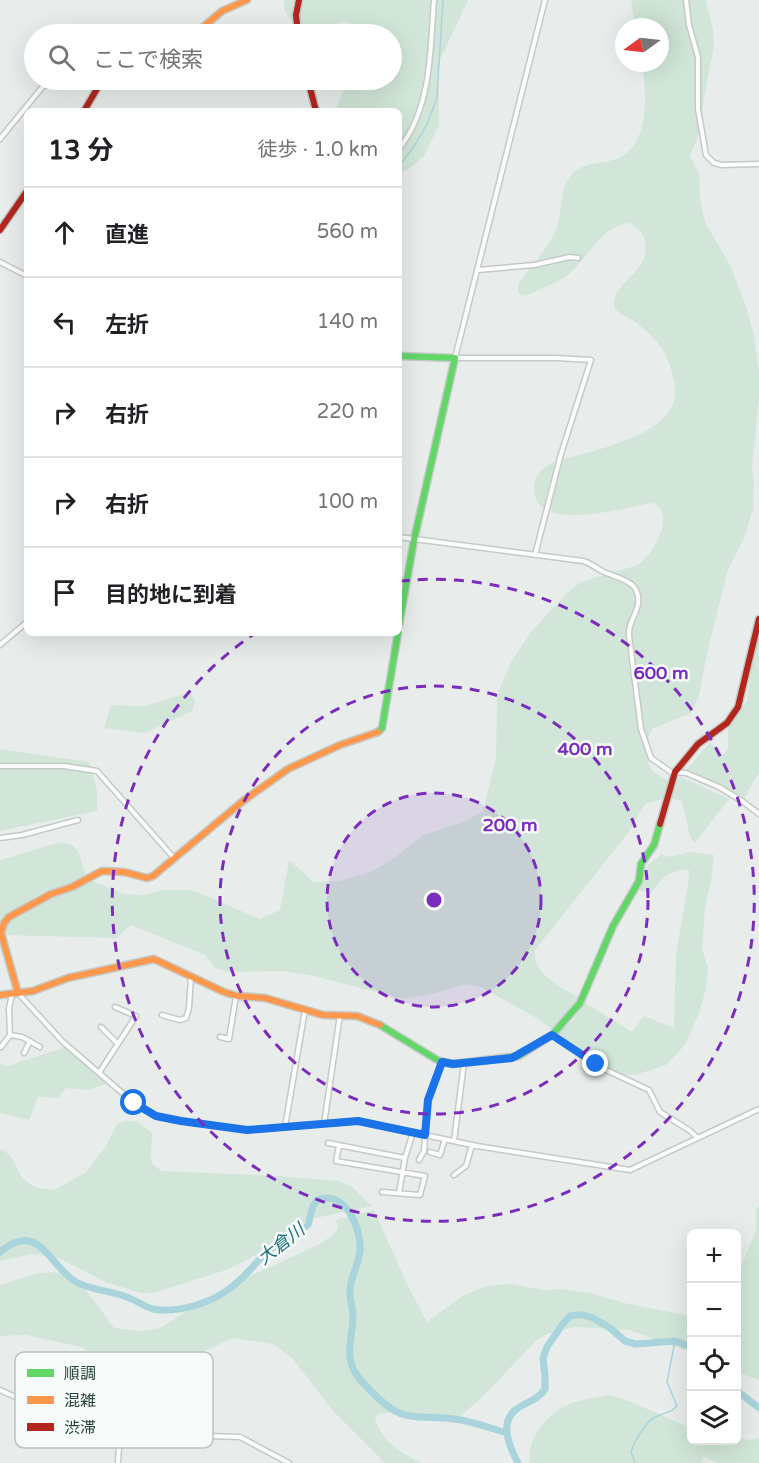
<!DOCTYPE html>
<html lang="ja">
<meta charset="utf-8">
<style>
:root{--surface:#fff;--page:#f6f6f6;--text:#202124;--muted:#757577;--line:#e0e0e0}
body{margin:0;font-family:"Varela Round","Noto Sans JP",sans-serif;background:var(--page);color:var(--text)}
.controls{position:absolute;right:18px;bottom:18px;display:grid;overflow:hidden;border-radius:9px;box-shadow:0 6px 24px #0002}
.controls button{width:54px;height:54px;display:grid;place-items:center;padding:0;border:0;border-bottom:2px solid var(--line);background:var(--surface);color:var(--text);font:30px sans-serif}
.compass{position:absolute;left:615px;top:18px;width:54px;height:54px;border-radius:50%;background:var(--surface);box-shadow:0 6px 24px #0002;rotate:255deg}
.stop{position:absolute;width:18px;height:18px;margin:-14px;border:4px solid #1a73e8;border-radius:50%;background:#fff}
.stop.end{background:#1a73e8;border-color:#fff;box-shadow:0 2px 6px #0008}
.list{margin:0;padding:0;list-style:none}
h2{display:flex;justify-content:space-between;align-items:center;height:78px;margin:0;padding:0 24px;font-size:26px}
h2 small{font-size:20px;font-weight:400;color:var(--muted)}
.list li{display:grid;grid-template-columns:39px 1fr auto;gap:18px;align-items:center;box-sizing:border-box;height:90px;padding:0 24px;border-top:2px solid var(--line)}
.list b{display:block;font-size:22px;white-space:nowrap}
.list em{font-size:20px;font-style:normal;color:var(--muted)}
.icon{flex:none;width:33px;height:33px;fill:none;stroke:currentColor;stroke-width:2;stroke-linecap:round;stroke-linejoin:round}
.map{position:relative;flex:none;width:759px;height:1463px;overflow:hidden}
.search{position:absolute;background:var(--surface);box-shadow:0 6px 24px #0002;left:24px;top:24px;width:378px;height:66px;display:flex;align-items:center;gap:15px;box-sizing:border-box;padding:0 21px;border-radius:33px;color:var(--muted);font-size:22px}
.panel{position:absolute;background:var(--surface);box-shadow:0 6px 24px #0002;left:24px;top:108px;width:378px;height:528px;border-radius:9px}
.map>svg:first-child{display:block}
.green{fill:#d1e6d8}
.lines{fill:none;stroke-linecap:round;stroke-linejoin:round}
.stream{stroke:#a9d4db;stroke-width:1.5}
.river{stroke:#a9d4db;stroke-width:7}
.street-casing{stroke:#c5cac8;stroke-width:7}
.fast-casing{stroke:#c3cbc8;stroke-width:9}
.slow-casing{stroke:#c3cbc8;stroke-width:9}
.jam-casing{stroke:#c3cbc8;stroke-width:9}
.street{stroke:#fcfcfc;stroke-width:4}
.fast{stroke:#63d668;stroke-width:6}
.slow{stroke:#ff974d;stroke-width:6}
.jam{stroke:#b3261e;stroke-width:6}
.route{stroke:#1a73e8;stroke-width:8}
.ring{fill:none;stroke:#7b2cbf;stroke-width:3;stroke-dasharray:10 8}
.labels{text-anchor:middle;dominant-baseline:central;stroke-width:5;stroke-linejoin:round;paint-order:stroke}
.water-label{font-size:18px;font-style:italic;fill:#1c6f80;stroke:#f7fbf9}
.key{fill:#f7fbf9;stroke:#b8c4c0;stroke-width:1.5}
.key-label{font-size:16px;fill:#24423a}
.centre{fill:#7b2cbf;stroke:#f7fbf9;stroke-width:3}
.ring-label{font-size:18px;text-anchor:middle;font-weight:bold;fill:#7b2cbf;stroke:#f7fbf9;stroke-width:5;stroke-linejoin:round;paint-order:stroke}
</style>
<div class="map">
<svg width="759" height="1463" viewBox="0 0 759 1463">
<rect width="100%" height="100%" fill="#e8edeb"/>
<!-- green -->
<path class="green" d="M284,0H468L439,62V125L424,156L413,166L399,175V111H335L348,80H392V34H356C351,0 312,51 289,18C285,12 283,7 284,0Z
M631,0H706L713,30L714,46L703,103L702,126L690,156L699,173L700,198L705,222L731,267L747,309L753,331L759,370V397L752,468L754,479L753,509L745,536L728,569L708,649L699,695L691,713L652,729C644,745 644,755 652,771L669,781L663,799L645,804L628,833L535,950C531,974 562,987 579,998L570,1016L553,1030L540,1020L481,987L466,984L429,995L403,999L314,976L283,971L228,972L215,968L205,955L131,925L116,938L3,935C9,901 67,899 90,880L124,894L144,895L163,890H192L260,919L280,910L289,860L314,882L340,881L371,872L393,859L423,835L461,823L483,812L496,758L497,695L511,662L530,633L569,591L581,582L638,565C653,555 678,512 652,503C627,507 537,534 534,491C533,476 542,468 553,462C587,452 659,439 673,404C677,394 675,386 673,377C668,352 656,337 635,322C628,316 612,313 614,302C617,279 649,273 645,243C644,233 638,228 629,223C601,226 589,257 569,274C557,283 541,289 527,295L522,296L518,293V284C531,266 549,248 557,227C563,210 559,189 571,175C580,164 597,163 609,161C651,153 647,95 642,63H660V27H635Z
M759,612V772L742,802L704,779L685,772L710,742L723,755L728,749V729L747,700Z
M190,692L195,701L192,711L145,733L104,728L111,705L145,706Z
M0,749L89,762L97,790V811L0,831Z
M681,777L729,799L695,843L690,837L682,801L671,798L678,780Z
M61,842C83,845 78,858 86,875L65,886L42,893L0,920V860Z
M690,852L714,855L711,882L705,908L702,949L708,968L706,989L699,1013L685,1045L666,1065L638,1074L628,1075L617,1073L598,1064L557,1033L574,1019L584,1002L632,1032L644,1016L674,1028L676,954L688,884L689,870C669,870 660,879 651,894L638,890L644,879V872L649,864L662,854L669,857Z
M66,1047L108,1083L89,1090L66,1088L58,1098L38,1097L29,1120L0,1113V1064L7,1066Z
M125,1121H137L152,1133L151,1158L153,1165L162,1171L279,1176L339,1181L352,1187L372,1206L311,1219L294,1227L254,1256L229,1269L154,1293H141L105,1282L61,1259L33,1254L0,1261V1149C17,1157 13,1166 23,1178C31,1188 44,1189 55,1190L86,1172L106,1146L117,1124Z
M759,1205V1380L737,1372V1276L756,1230V1209Z
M374,1210L408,1286L427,1322L462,1296L487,1286L511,1284L544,1290L560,1289L590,1293L624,1303L691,1316V1352L629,1330L574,1327L547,1334L536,1341L480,1399L456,1420H433L389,1412L378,1414L375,1420C383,1442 402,1453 422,1463H385L333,1411L293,1359L273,1344L233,1338L192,1357L174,1364L157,1366L106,1362L81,1347L25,1335L0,1336V1285C17,1280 41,1269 59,1273C81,1277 101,1311 114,1328L140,1331L160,1328L204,1300L243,1279L318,1245L333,1235L338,1228L336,1220Z
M609,1395L624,1399L691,1428L692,1440H736L737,1438L751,1440L759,1438V1463H717L704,1457L701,1463H530C526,1436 550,1410 575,1402C586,1399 597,1397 609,1395Z"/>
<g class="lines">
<!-- stream -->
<path class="stream" d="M399,166C417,144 430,123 437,96L443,0
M635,1463L631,1452C634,1441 646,1422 655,1417C663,1413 671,1413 677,1406L667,1382L675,1341"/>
<!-- river -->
<path class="river" d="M0,1252C39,1219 48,1265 76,1282C90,1290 108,1290 124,1296C134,1299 143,1306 153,1309C178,1314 215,1302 234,1285C246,1276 255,1263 266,1253C279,1242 294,1235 308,1225L313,1206L317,1200C345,1189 361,1227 360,1250C359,1264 351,1276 350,1289C349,1299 353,1307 353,1317C353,1334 346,1349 352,1366C356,1377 364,1384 371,1391C403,1425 413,1414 454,1419C473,1421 489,1428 507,1433
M736,1390L759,1408
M518,1463C509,1446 498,1421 518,1408C528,1401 538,1400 545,1389V1375L543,1358L547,1347L562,1325L570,1316L576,1315H583L593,1318L610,1328L625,1341L636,1344L675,1341L692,1347"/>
<!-- street casing -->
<g class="street-casing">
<path id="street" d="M686,0L689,25L698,57V109L706,155L714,163L722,165L759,164
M0,139L44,85C62,87 83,77 100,82
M399,149C432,107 430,51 434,0
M0,262L27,276
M478,270L534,265L570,257L578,258
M399,537L583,561C591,563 597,569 604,572C620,579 641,581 638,604C636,616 628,623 629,635L641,729L651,758L671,772L686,773L719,787L742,801L759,814
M535,555L561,454L591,360L557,358H455L545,0
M0,645L27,622
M0,766H64L97,771L174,858
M0,838L22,835L78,820
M18,993L63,1042L134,1103L156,1116L181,1121L247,1130L358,1121L477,1146L630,1170L759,1109
M162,1015L180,1020L186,1018L189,1008L191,976
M101,1027L118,1044
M10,1035L22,1037L40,1047
M552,1035L604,1069L649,1090L660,1112L689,1130L698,1138
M220,1037L229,1039L236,996
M1,1047L10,1035L9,1008L12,994
M24,1053L30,1041
M99,1073L136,1016L115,1007
M324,1124L340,1015
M285,1127L305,1010
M454,1141L464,1063
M328,1143L405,1158
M339,1146L336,1161L425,1176L420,1195L382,1192
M430,1152L440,1155L445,1139
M419,1160L424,1151L428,1100L442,1062
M454,1175L466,1166L472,1145
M399,1193L405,1158L413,1132
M0,1390L22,1400L62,1407L146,1434L240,1437L289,1463
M118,1463L120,1427"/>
</g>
<!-- fast casing -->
<g class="fast-casing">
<path id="fast" d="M399,356L455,358L414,540L399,625
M378,732L382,728L398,633
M380,1025L439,1061L453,1064L519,1056L552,1035L580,1003L613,926L639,881L641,864L654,845L660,824"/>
</g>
<!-- slow casing -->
<g class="slow-casing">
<path id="slow" d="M195,34L222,11L247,0
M18,993L1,933L4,923L9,917L51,894L72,887L102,871L124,872L147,878L153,876L243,801L288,769L340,745L378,732
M0,995L33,991L68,978L154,959L224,992L237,996L265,998L323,1015L357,1016L380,1025"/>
</g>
<!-- jam casing -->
<g class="jam-casing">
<path id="jam" d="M298,34L296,15L299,0
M308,80L316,111
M84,111L101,82L106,80
M0,230L27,191
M660,824L675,772L698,744L727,723L738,707L759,619"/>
</g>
<!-- street -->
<use href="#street" class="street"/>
<!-- fast -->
<use href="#fast" class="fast"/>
<!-- slow -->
<use href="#slow" class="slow"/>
<!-- jam -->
<use href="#jam" class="jam"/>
</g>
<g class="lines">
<!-- route -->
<path class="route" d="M134,1103L156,1116L181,1121L247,1130L358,1121L425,1135L428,1100L442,1062L453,1064L512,1058L552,1035L596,1064"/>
</g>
<!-- distance rings -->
<circle cx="434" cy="900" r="107" fill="#7b2cbf" fill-opacity=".12"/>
<g class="ring">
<circle cx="434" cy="900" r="107"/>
<circle cx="434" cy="900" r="214"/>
<path d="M400 581A321 321 0 1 1 254 634"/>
</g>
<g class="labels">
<!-- water labels -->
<g class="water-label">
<text transform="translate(281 1244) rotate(-38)">大倉川</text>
</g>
</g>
<!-- legend -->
<rect x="15" y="1352" width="198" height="96" rx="9" class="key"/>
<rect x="27" y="1369" width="27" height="8" fill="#63d668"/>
<rect x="27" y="1396" width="27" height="8" fill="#ff974d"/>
<rect x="27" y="1423" width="27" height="8" fill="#b3261e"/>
<g class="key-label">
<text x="64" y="1379">順調</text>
<text x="64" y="1406">混雑</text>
<text x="64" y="1433">渋滞</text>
</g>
<circle cx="434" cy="900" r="9" class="centre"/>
<g class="ring-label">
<text x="661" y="679">600 m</text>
<text x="585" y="755">400 m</text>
<text x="510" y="831">200 m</text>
</g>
</svg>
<div class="controls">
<button>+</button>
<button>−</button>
<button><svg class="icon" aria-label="locate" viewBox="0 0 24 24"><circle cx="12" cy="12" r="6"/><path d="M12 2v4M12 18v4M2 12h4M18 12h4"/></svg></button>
<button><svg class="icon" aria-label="layers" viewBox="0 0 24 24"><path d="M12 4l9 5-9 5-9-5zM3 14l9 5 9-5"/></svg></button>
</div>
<svg class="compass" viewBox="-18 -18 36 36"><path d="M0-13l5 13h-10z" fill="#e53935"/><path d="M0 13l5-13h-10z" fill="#757577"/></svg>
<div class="stop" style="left:134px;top:1103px"></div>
<div class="stop end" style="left:596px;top:1064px"></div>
<div class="search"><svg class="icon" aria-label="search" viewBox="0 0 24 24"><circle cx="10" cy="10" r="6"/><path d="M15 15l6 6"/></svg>ここで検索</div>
<section class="panel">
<h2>13 分<small>徒歩 · 1.0 km</small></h2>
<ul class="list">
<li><svg class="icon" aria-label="ahead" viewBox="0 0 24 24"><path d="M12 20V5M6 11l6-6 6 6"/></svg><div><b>直進</b></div><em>560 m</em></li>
<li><svg class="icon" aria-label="left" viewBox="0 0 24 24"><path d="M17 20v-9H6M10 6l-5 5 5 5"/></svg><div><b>左折</b></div><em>140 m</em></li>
<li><svg class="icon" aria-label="right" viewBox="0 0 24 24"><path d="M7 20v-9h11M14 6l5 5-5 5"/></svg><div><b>右折</b></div><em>220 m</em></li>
<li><svg class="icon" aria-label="right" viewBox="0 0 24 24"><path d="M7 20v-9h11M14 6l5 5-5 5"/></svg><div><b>右折</b></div><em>100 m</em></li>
<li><svg class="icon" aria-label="arrive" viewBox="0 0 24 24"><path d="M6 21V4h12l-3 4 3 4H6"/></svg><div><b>目的地に到着</b></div></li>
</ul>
</section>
</div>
